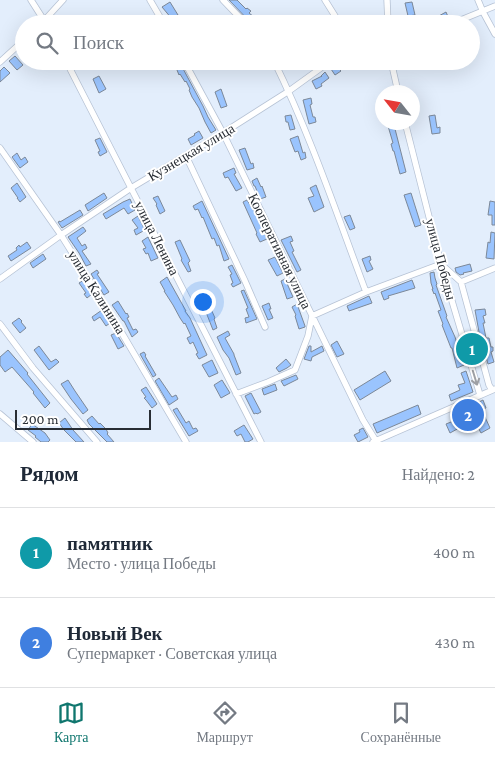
<!DOCTYPE html>
<html lang="ru">
<meta charset="utf-8">
<style>
:root{--surface:#fff;--page:#f6f6f7;--text:#1f2937;--muted:#747a83;--line:#e0e1e3;--accent:#0f766e}
body{margin:0;font-family:"Crimson Pro",serif;background:var(--page);color:var(--text)}
.compass{position:absolute;left:375px;top:85px;width:45px;height:45px;border-radius:50%;background:var(--surface);box-shadow:0 5px 20px #0002;rotate:301deg}
.scale{position:absolute;left:15px;bottom:12px;width:136px;box-sizing:border-box;padding-left:5px;border:2px solid #282d34;border-top:0;font-size:14px;line-height:18px;white-space:nowrap;color:#282d34;-webkit-text-stroke:4px #fff;paint-order:stroke}
.you{position:absolute;left:202px;top:301px;width:18px;height:18px;margin:-12px;border:4px solid #fff;border-radius:50%;background:#1a73e8;box-shadow:0 0 0 8px #1a73e833}
.badge{display:grid;place-items:center;width:32px;height:32px;border-radius:50%;background:var(--accent);color:#fff;font-size:16px;font-weight:700}
.pin{position:absolute;translate:-50% -50%;border:2px solid #fff;box-shadow:0 1px 5px #0006}
.list{margin:0;padding:0;list-style:none}
h2{display:flex;justify-content:space-between;align-items:center;height:65px;margin:0;padding:0 20px;font-size:21px}
h2 small{font-size:16px;font-weight:400;color:var(--muted)}
.list li{display:grid;grid-template-columns:32px 1fr auto;gap:15px;align-items:center;box-sizing:border-box;height:90px;padding:0 20px;border-top:1px solid var(--line)}
.list b{display:block;font-size:19px;white-space:nowrap}
.list p{margin:0;font-size:16px;white-space:nowrap;color:var(--muted)}
.list em{font-size:16px;font-style:normal;color:var(--muted)}
.icon{flex:none;width:28px;height:28px;fill:none;stroke:currentColor;stroke-width:2;stroke-linecap:round;stroke-linejoin:round}
.map{position:relative;flex:none;width:495px;height:442px;overflow:hidden}
.search{position:absolute;background:var(--surface);box-shadow:0 5px 20px #0002;left:15px;right:15px;top:15px;height:55px;display:flex;align-items:center;gap:12px;box-sizing:border-box;padding:0 18px;border-radius:28px;color:var(--muted);font-size:19px}
.sheet{height:245px;background:var(--surface)}
nav{display:flex;justify-content:space-around;align-items:center;box-sizing:border-box;height:70px;border-top:1px solid var(--line);background:var(--surface);font-size:14px;color:var(--muted)}
nav a{display:grid;justify-items:center;gap:2px}
nav .on{color:var(--accent)}
.map>svg:first-child{display:block}
.building{fill:#9ac4fe;stroke:#7c8898}
.lines{fill:none;stroke-linecap:round;stroke-linejoin:round}
.minor-casing{stroke:#b7c3d5;stroke-width:7}
.minor{stroke:#fff;stroke-width:5.5}
.oneway{stroke:#9ea0a4}
.labels{text-anchor:middle;dominant-baseline:central;stroke-width:4;stroke-linejoin:round;paint-order:stroke}
.street-label{font-size:14px;fill:#282d34;stroke:#fff}
</style>
<div class="map">
<svg width="495" height="442" viewBox="0 0 495 442">
<rect width="100%" height="100%" fill="#e3eefc"/>
<!-- building -->
<path class="building" d="M229,0H237L246,9L247,8L251,11L249,13L259,21L255,24H252Z
M170,2L178,15L172,19L162,7Z
M412,2L415,15L408,16L405,3Z
M446,12L449,19L440,24L437,17Z
M15,56L23,65L17,70L9,61Z
M345,61L346,65L338,68L341,71L335,75L331,69Z
M180,63L203,106L208,117L216,130L211,133L205,122L199,108L192,97L189,90L190,89L186,81L185,82L180,74L179,75L177,70L176,65Z
M4,67L10,73L0,82V71Z
M325,72L329,78L321,84L322,86L316,89L312,81L322,76H321Z
M99,76L106,89L99,93L93,79Z
M221,89L227,106L221,108L215,92Z
M311,98L312,104L310,105L313,117H315L316,122L309,124L303,100Z
M291,115L295,129L290,130L288,122H286L285,116Z
M435,115L437,128L440,127V133L432,134L429,116Z
M386,122H397V124L394,125L406,172L400,174L394,151H393L391,144L393,143L388,126H387Z
M199,131L203,138L191,145L188,139L195,135L194,134Z
M298,136L303,153L305,152L306,158L301,160L298,151L295,152L290,139Z
M100,138L107,152L100,156L98,152L100,151L95,140Z
M245,148L251,164L253,163L254,168L247,170L239,150Z
M17,153L21,160L25,157L28,162L20,168L12,157Z
M234,168L236,173L234,174L242,188L236,191L228,177L225,178L223,173Z
M257,178L261,187L262,186L266,197L260,199L255,186H254L252,181Z
M17,183L26,197L20,202L17,198H18L11,188Z
M316,185L324,207L314,212L308,198L314,196L310,188Z
M104,193L107,198L88,211L85,205Z
M411,193L421,225L415,227L404,195Z
M158,196L165,211L160,214L156,205L157,204L153,198Z
M130,199L135,210L128,214L124,208L106,219L103,214L123,202Z
M247,200L252,208H253L267,239L260,242L256,234L257,233L243,202Z
M202,201L229,259L224,261L219,245L217,246L214,238L212,239L203,217L202,218L198,209L195,210L193,206Z
M490,201L495,202V225H492V215H488Z
M80,210L83,215L62,228L58,222L60,221V222Z
M350,215L355,228L350,230L344,217Z
M138,216L145,230L136,235L134,230L138,228L132,220Z
M83,227L86,231L77,238L82,246L85,244L87,248L82,251L91,264L86,266L79,253L68,237Z
M491,232L495,233L494,259L486,258L488,242L490,243Z
M291,236L293,241L290,242L294,251L292,252L301,270L297,272L281,240Z
M148,237L158,258L151,261L148,253L146,254L143,249L146,248L142,241Z
M180,240L190,261L188,263L191,271L188,272L181,260L182,259L175,242Z
M27,242L31,248L11,261L8,256L17,250L16,248L19,245L20,247Z
M43,254L46,259L33,268L30,263Z
M370,256L371,260L369,261L373,269L367,272L362,259Z
M275,257L283,273L277,276L268,260Z
M470,264L472,271L463,273L464,274L460,275L456,272L455,268Z
M232,265L241,283L233,287L231,284L233,283L230,275L232,274L228,267Z
M97,270L99,273L97,274L109,292L104,295L91,274Z
M434,272L435,278L437,284L436,285L447,316L446,317L455,337L464,365L457,368L452,348H451L442,325L443,324L438,311L441,310L435,293L434,294L432,289H433L431,283L430,273Z
M167,277L186,311H185L190,318L207,355L199,359L196,354L198,353L193,342L190,344L187,338L191,336L185,323L184,324L180,318L173,305L164,291H165L160,282Z
M285,279L293,297L287,299L281,281Z
M84,280L92,294L87,298L84,294L86,293L79,283Z
M412,280L415,288L388,296L389,298L384,300L381,292Z
M244,290L257,319L246,323L245,318L249,317L246,309L248,308L241,291Z
M204,295L208,305L210,304L212,309H211L215,318L214,319L217,328L213,330L202,302H200L198,297Z
M369,296L372,303L349,311L347,306Z
M118,301L126,314L127,313L129,317L127,318L133,330L136,329L138,332L132,337L124,321H123L112,305Z
M269,303L271,309H269L273,318L268,320L262,306Z
M297,304L305,326V327L299,329L295,316L296,315L292,307Z
M485,309L486,315L483,316L485,323H483L486,338H489L491,347H493V351L491,352L494,362L488,364L479,332L475,310Z
M102,310L110,323L106,326L100,317L94,321L92,317Z
M19,318L22,321L21,322L26,328L20,333L12,323Z
M228,331L230,335L225,338L234,354V355L241,373L236,375L229,358L223,350L217,337Z
M116,333L124,346L118,349L111,335Z
M337,341L344,354L337,357L331,345Z
M39,346L51,362L56,359L59,362L49,370L34,350Z
M309,346H311V352L322,346L324,351L312,357L311,361L304,359Z
M8,350L28,373L27,374L50,403L45,408L33,393L34,392L12,367L5,372L0,365V357Z
M144,352L146,355L145,356L156,375L153,377L140,354Z
M286,359L291,365L287,368L279,372L276,368Z
M212,360L218,373L209,377L202,365Z
M385,371L391,381L360,400L354,390Z
M466,371L473,392L451,401L449,395L460,390L458,385L465,383L461,373Z
M296,375L298,379L284,386L281,381Z
M159,378L172,397L176,395L178,399L169,405L155,381Z
M68,380L75,391L88,410L83,414L71,399L61,384Z
M222,380L230,393L221,398L214,385Z
M275,384L277,390L264,395L262,389Z
M146,387L157,404L152,408L146,400L144,398L146,397L141,390Z
M251,393L261,412L257,414L256,413L254,414L245,396Z
M483,400L486,408L472,412L474,417L466,421L461,411Z
M418,405L421,414L377,433L373,424Z
M177,408L186,423L189,421L193,429L196,428L198,431L189,436L173,410Z
M92,416L99,424L100,423L106,429L108,433L107,434L114,442H107L89,424L87,420Z
M485,417L490,428L481,433L475,422Z
M65,418L73,430L84,442H76L64,430L59,423Z
M456,420L459,428L450,433L446,424Z
M32,424L45,433L50,440L48,442H41L35,437L36,436L28,430Z
M244,425L253,439L248,442H245L241,434L237,436L234,431Z
M363,428L368,437L358,442L354,435L360,432L359,430Z"/>
<g class="lines">
<!-- minor casing -->
<g class="minor-casing">
<path id="minor" d="M31,0L45,22
M150,0L164,24
M223,0L246,24
M325,0L340,24
M387,0L388,24
M478,0L483,12L495,34
M41,24L63,0
M451,24L495,6
M66,61L261,442
M184,61L223,133L363,420L376,441
M274,61C311,136 337,215 366,292
M391,61L398,92
M0,62L24,40
M405,122L441,264L480,395
M0,148L61,235L113,318L186,442
M186,156L245,281L265,327
M0,279L61,235L131,188L223,133L289,91L325,65L333,61
M461,282L489,385L492,390
M0,324L33,368L97,442
M236,394L268,382L295,370L308,336L312,316L366,292L441,264L461,282L495,268
M0,414L33,442
M373,442L495,389"/>
</g>
<!-- minor -->
<use href="#minor" class="minor"/>
</g>
<!-- one-way arrows -->
<defs><path id="oneway-shaft" d="M-6 0H5M1.5-3L5.5 0L1.5 3" fill="none" stroke-width="1.6" stroke-linecap="round" stroke-linejoin="round" transform="scale(1.25)"/></defs>
<use class="oneway" href="#oneway-shaft" transform="translate(475 378) rotate(73)"/>
<g class="labels">
<!-- street labels -->
<g class="street-label">
<text transform="translate(191 152) rotate(-31)">Кузнецкая улица</text>
<text transform="translate(157 238) rotate(63)">улица Ленина</text>
<text transform="translate(280 251) rotate(64)">Кооперативная улица</text>
<text transform="translate(441 259) rotate(75)">улица Победы</text>
<text transform="translate(97 292) rotate(58)">улица Калинина</text>
</g>
</g>
</svg>
<svg class="compass" viewBox="-18 -18 36 36"><path d="M0-13l5 13h-10z" fill="#e53935"/><path d="M0 13l5-13h-10z" fill="#747a83"/></svg>
<div class="scale">200 m</div>
<div class="you"></div>
<div class="pin badge" style="left:472px;top:349px;background:#0f9aa8">1</div>
<div class="pin badge" style="left:468px;top:415px;background:#3f7fe0">2</div>
<div class="search"><svg class="icon" aria-label="search" viewBox="0 0 24 24"><circle cx="10" cy="10" r="6"/><path d="M15 15l6 6"/></svg>Поиск</div>
</div>
<section class="sheet">
<h2>Рядом<small>Найдено: 2</small></h2>
<ul class="list">
<li><span class="badge" style="background:#0f9aa8">1</span><div><b>памятник</b><p>Место · улица Победы</p></div><em>400 m</em></li>
<li><span class="badge" style="background:#3f7fe0">2</span><div><b>Новый Век</b><p>Супермаркет · Советская улица</p></div><em>430 m</em></li>
</ul>
</section>
<nav>
<a class="on"><svg class="icon" aria-label="map" viewBox="0 0 24 24"><path d="M3 6l6-2 6 2 6-2v14l-6 2-6-2-6 2zM9 4v14M15 6v14"/></svg>Карта</a>
<a><svg class="icon" aria-label="directions" viewBox="0 0 24 24"><path d="M12 3l9 9-9 9-9-9zM9 14v-3h6M13 9l2 2-2 2"/></svg>Маршрут</a>
<a><svg class="icon" aria-label="saved" viewBox="0 0 24 24"><path d="M7 4h10v16l-5-4-5 4z"/></svg>Сохранённые</a>
</nav>
